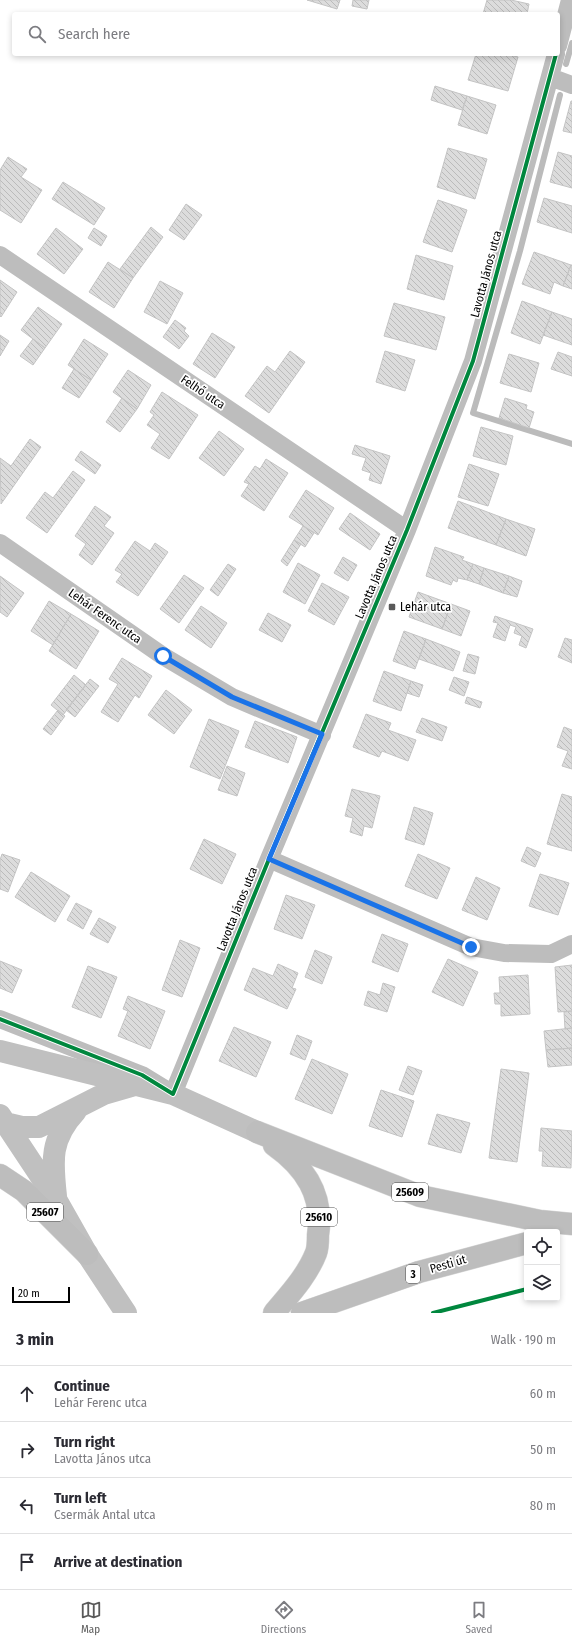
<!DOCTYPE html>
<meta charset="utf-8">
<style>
:root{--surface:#fff;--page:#f7f7f7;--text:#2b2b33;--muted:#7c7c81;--line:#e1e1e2;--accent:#595959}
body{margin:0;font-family:"Fira Sans Condensed",sans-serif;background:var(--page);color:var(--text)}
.controls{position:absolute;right:12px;bottom:12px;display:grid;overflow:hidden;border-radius:4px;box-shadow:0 2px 6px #0003}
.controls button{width:36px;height:36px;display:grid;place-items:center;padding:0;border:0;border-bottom:1px solid var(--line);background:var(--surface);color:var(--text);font:20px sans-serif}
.scale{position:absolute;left:12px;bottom:10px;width:58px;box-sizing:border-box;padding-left:4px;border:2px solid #000;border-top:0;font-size:11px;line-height:14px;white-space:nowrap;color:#000;-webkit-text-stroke:3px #fff;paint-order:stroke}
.stop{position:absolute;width:12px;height:12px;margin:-9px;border:3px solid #1a73e8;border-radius:50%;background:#fff}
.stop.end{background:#1a73e8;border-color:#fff;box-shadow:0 1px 4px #0008}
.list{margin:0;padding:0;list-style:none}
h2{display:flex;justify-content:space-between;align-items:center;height:52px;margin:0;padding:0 16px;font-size:17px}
h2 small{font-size:13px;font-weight:400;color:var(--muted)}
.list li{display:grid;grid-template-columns:26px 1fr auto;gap:12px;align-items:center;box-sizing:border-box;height:56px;padding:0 16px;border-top:1px solid var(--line)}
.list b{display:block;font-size:15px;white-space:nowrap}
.list p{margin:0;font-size:13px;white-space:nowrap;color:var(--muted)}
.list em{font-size:13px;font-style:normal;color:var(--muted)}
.icon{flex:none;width:22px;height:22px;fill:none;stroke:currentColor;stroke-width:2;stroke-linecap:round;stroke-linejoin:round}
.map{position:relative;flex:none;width:572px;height:1313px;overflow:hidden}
.search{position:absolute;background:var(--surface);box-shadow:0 2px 6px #0003;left:12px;right:12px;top:12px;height:44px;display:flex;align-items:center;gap:10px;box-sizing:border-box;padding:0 14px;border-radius:4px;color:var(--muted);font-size:15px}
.sheet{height:276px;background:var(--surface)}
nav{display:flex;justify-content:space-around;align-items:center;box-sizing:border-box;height:56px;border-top:1px solid var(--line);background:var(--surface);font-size:11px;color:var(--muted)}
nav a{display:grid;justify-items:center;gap:2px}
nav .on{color:var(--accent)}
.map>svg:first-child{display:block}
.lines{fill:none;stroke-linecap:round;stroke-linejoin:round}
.stream{stroke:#bbb;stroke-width:6}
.building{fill:url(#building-back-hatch);stroke:#c4c4c4}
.primary-casing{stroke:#dbdbdb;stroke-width:23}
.minor{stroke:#bdbdbd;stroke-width:18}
.secondary{stroke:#c0c0c0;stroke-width:22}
.primary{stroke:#bdbdbd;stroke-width:22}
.cycleway-casing{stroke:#fff;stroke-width:6}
.cycleway{stroke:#00873e;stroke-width:4}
.route{stroke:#1a73e8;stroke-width:5}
.poi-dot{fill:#595959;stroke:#fff;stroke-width:1.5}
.labels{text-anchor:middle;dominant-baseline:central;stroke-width:3.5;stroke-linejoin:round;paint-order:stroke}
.shield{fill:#fff;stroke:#4c4c4c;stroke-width:1}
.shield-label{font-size:11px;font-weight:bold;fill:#000}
.street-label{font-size:12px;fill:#000;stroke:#fff}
.poi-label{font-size:12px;fill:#000;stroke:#fff;text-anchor:start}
</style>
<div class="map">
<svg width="572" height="1313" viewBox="0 0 572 1313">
<defs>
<pattern id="building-back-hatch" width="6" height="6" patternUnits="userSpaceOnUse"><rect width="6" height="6" fill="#dcdcdc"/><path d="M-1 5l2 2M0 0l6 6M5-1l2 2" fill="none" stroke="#bbb"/></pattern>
</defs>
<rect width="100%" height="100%" fill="#fff"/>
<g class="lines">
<!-- stream -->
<path class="stream" d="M566,64L572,43
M560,95L520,251L473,413L572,444"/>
</g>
<!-- building -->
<path class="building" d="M307,0H340L337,9Z
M353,0H369L367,9L352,6Z
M487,0H511L529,4L527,14H483Z
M476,54H506L518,57L508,91L468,80Z
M435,86L467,96L462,110L431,100Z
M467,96L496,105L487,134L458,125Z
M571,101H572V133L563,131Z
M448,148L487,159L475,199L437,187Z
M558,152L572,156V188L550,182Z
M8,157L27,169L21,177L42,190L21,223L0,210V170Z
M63,182L105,208L94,225L52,199Z
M544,198L572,206V233L537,222Z
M438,200L467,210L452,252L423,242Z
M186,204L202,215L184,240L169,230Z
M151,227L163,237L133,278L120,269Z
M56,228L83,249L64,274L37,254Z
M94,228L107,236L101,246L88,238Z
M534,252L571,265L563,286L554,282L550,294L522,284Z
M416,255L453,266L444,300L407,289Z
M108,262L133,278L114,308L89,292Z
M571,265H572V289L563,286Z
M0,280L17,292L1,317L0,316Z
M160,281L183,293L167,324L144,312Z
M522,301L552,312L540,344L511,333Z
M394,303L445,317L436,350L384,336Z
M38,307L62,324L45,348L21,330Z
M552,312L572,319V345L543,335Z
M175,320L186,328L184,331L189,336L179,349L163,337Z
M212,333L235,347L215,378L193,364Z
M0,335L9,341L0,356Z
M33,339L45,348L33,365L20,356Z
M84,339L108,354L91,380L68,365Z
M290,351L305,362L269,413L245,396L267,366L275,372Z
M385,351L415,360L405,391L376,382Z
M558,352L572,357V376L551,369Z
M509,354L539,363L531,392L500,383Z
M74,369L91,380L79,398L62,388Z
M128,370L151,385L137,409L113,392Z
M162,392L198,415L169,459L151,448L160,434L147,425L154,415L150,412Z
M122,398L137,409L120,432L106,422Z
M505,398L527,405L526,409L534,412L529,428L499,418Z
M481,427L513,436L506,465L473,456Z
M219,431L244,449L224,476L199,458Z
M30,439L41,447L1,504L0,458L11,466Z
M355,445L390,456L381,484L369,480L371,473L362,470L366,458L352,454Z
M81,451L101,465L95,474L75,460Z
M266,459L288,473L264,511L241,496L249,484L244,482L255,466L260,469Z
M469,464L499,474L488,506L458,497Z
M73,471L85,480L47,533L26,518L45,492L53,498Z
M306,490L334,508L318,535L289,517Z
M458,501L506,519L496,545L448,528Z
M95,506L111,517L104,526L114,533L92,565L79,555L86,544L75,536Z
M350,513L380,534L370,550L339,529Z
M506,519L535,529L526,556L496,545Z
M303,526L314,533L305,547L294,540Z
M294,540L301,544L287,566L281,561Z
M135,541L150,551L155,543L168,552L138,596L116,582L122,574L115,570Z
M435,547L464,557L462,560L473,564L467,580L458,578L457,582L453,580L451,585L426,576Z
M343,557L357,565L348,581L334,573Z
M298,563L320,575L305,604L283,592Z
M228,564L236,569L218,596L210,590Z
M473,564L484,568L479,584L467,580Z
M484,568L509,576L503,593L479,584Z
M184,575L204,588L179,623L160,609Z
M0,576L24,593L7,617L0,612Z
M509,576L522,581L517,597L503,593Z
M322,583L349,597L334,625L308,611Z
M418,592L451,604L442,629L409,617Z
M49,601L71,614L53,645L31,631Z
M451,604L470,611L461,636L442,629Z
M201,606L227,623L211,648L185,630Z
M268,613L291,625L282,642L259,630Z
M71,614L99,631L76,669L49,651Z
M495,616L533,629L526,648L519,645L522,636L514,633L516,627L510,625L505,641L493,637L498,623L493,622Z
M404,631L426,639L415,669L393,661Z
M565,638L572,640V663L558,657Z
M426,639L460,652L453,671L419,659Z
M468,654L479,657L475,674L463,671Z
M122,658L152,676L139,698L135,695L118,722L101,712L118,684L109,679Z
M384,671L411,681L401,711L373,701Z
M74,675L86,685L63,715L51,705Z
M454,677L469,682L464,696L449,690Z
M90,679L99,686L75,717L66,710Z
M411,681L423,685L419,697L407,693Z
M166,690L192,710L174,734L148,715Z
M467,697L482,702L480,708L465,703Z
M58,710L65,716L51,735L43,729Z
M366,714L391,723L388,730L416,740L408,761L382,751L379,757L353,747Z
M422,718L447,727L442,741L416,732Z
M209,719L239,731L220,779L190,767Z
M255,721L297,737L288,763L245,747Z
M564,727L572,730V769L562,766L568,751L557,747Z
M227,766L245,773L237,796L218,790Z
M352,789L380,796L372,828L364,826L362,836L350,832L353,818L345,816Z
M562,794L572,797V851L547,844Z
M414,807L433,813L424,845L405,839Z
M204,839L236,854L222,884L190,869Z
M527,847L541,853L535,867L521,861Z
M2,854L20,860L8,892L0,889V860Z
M418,854L450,868L437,899L405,886Z
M31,872L70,896L55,922L15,897Z
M540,874L569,883L558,915L529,906Z
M476,877L500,888L487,920L462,910Z
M286,895L315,905L302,939L274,929Z
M76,903L92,911L83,929L67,920Z
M99,918L116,927L108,943L90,934Z
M382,934L408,944L398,972L372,962Z
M180,940L200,948L182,997L162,990Z
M315,950L332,957L322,984L305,977Z
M448,959L478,972L463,1006L432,992Z
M0,961L22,970L12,993L0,988Z
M278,964L298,973L292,988L296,989L287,1009L244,990L253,968L273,976Z
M572,965V1011L558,1012L555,967Z
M88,966L117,977L101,1018L72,1007Z
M528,975L530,1014L501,1016V1004H495L494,993H500L499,977Z
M383,983L395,987L387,1012L364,1005L368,991L380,995Z
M128,996L165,1011L150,1049L118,1036L128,1011L123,1009Z
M572,1011V1028L565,1029L564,1012Z
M234,1027L271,1042L256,1077L219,1061Z
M572,1028V1048L546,1050L544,1031Z
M297,1035L312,1041L305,1060L290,1054Z
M572,1048V1065L548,1067L546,1050Z
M312,1059L348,1074L332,1114L295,1099Z
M408,1066L422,1071L413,1095L399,1090Z
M501,1069L529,1073L517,1162L489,1158Z
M381,1090L414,1101L402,1137L369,1126Z
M437,1114L470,1123L461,1153L428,1144Z
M541,1128L572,1131L571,1168L542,1166L543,1151H539Z"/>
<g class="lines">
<!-- primary casing -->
<g class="primary-casing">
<path id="primary" d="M257,1132L420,1196L540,1221L572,1224
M0,1175L24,1191L87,1254
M274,1313C289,1295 307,1276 316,1253C318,1248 318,1241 318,1235C324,1195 305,1167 274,1145
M302,1313L419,1272L527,1243"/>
</g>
<!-- minor -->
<path class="minor" d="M558,46L570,0
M550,77L572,85
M0,255L407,530
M0,543L163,656L232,697L322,735
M269,859L471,947L504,953L551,954L572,944
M0,1019L142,1075L173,1094L269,859L407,530L473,361L556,54"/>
<!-- secondary -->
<path class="secondary" d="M0,1051L173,1094L257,1132
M0,1115L57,1201L87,1254L126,1313
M5,1123L22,1127H39L104,1094L135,1085
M56,1196C52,1160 50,1139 76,1111"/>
<!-- primary -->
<use href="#primary" class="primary"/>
<!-- cycleway casing -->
<g class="cycleway-casing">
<path id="cycleway" d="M0,1019L142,1075L173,1094L269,859L407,530L473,361L556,54
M433,1313L527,1289"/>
</g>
<!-- cycleway -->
<use href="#cycleway" class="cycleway"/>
</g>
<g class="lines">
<!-- route -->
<path class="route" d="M163,656L232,697L322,734L269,859L471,947"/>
</g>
<!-- markers -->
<rect class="poi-dot" x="388" y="603" width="8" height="8" rx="2"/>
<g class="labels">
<!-- shield labels -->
<g class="shield">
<rect x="392" y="1183" width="36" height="18" rx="3"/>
<rect x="27" y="1203" width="36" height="18" rx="3"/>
<rect x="301" y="1208" width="36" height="18" rx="3"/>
<rect x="406" y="1265" width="14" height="18" rx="3"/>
</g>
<g class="shield-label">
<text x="410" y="1192">25609</text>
<text x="45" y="1212">25607</text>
<text x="319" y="1217">25610</text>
<text x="413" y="1274">3</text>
</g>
<!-- street labels -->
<g class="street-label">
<text transform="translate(486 274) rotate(-75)">Lavotta János utca</text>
<text transform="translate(203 392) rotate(34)">Felhő utca</text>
<text transform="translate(376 577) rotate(-67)">Lavotta János utca</text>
<text transform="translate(105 616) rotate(35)">Lehár Ferenc utca</text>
<text transform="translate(237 909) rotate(-68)">Lavotta János utca</text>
<text transform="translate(448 1264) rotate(-16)">Pesti út</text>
</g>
<!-- poi labels -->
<g class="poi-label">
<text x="400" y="607">Lehár utca</text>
</g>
</g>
</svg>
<div class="controls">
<button><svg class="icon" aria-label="locate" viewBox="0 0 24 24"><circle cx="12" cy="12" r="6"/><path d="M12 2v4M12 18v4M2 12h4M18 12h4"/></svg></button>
<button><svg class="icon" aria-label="layers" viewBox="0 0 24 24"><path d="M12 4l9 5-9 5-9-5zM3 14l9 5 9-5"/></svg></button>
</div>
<div class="scale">20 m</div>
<div class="stop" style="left:163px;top:656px"></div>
<div class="stop end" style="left:471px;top:947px"></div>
<div class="search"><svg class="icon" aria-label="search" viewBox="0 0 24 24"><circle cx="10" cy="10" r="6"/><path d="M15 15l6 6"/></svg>Search here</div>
</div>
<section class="sheet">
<h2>3 min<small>Walk · 190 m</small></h2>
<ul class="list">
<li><svg class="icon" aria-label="ahead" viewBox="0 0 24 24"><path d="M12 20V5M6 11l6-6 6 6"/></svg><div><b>Continue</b><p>Lehár Ferenc utca</p></div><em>60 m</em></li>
<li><svg class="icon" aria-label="right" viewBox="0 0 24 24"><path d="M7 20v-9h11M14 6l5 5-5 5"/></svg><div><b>Turn right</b><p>Lavotta János utca</p></div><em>50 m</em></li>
<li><svg class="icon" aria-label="left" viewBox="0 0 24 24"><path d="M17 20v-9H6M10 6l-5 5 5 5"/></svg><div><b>Turn left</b><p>Csermák Antal utca</p></div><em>80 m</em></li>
<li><svg class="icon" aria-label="arrive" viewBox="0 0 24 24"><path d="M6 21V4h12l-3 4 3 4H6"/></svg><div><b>Arrive at destination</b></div></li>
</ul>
</section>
<nav>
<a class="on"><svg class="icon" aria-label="map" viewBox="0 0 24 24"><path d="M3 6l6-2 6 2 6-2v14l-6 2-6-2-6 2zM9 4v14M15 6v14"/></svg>Map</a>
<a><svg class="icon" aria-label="directions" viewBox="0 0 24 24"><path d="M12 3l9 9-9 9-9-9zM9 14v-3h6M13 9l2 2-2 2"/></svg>Directions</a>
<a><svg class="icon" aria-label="saved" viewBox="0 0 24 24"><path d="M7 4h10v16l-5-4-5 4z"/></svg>Saved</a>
</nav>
